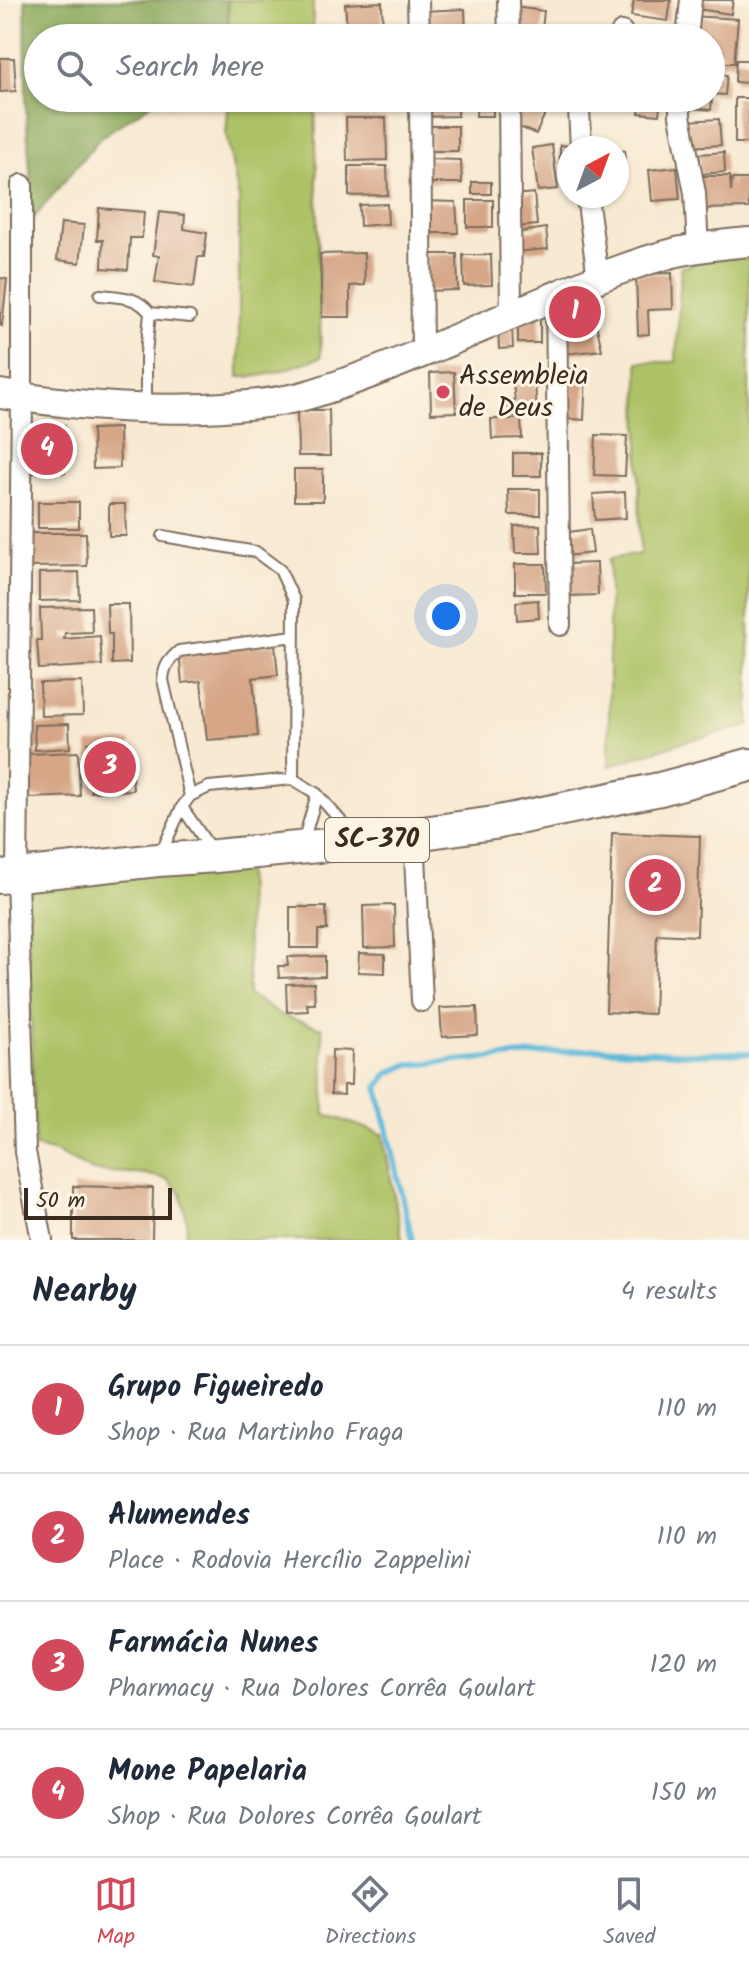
<!DOCTYPE html>
<meta charset="utf-8">
<style>
:root{--surface:#fff;--page:#f2f2f3;--text:#1f2937;--muted:#747a83;--line:#e0e1e3;--accent:#d1495b}
body{margin:0;font-family:Kalam,sans-serif;background:var(--page);color:var(--text)}
.compass{position:absolute;left:557px;top:136px;width:72px;height:72px;border-radius:50%;background:var(--surface);box-shadow:0 2px 6px #0004;rotate:41deg}
.scale{position:absolute;left:24px;bottom:20px;width:148px;box-sizing:border-box;padding-left:8px;border:4px solid #3b2a1e;border-top:0;font-size:22px;line-height:28px;white-space:nowrap;color:#3b2a1e;-webkit-text-stroke:6px #fcf5e5;paint-order:stroke}
.you{position:absolute;left:446px;top:616px;width:28px;height:28px;margin:-20px;border:6px solid #fff;border-radius:50%;background:#1a73e8;box-shadow:0 0 0 12px #1a73e833}
.badge{display:grid;place-items:center;width:52px;height:52px;border-radius:50%;background:var(--accent);color:#fff;font-size:26px;font-weight:700}
.pin{position:absolute;translate:-50% -50%;border:4px solid #fff;box-shadow:0 2px 8px #0006}
.list{margin:0;padding:0;list-style:none}
h2{display:flex;justify-content:space-between;align-items:center;height:104px;margin:0;padding:0 32px;font-size:34px}
h2 small{font-size:26px;font-weight:400;color:var(--muted)}
.list li{display:grid;grid-template-columns:52px 1fr auto;gap:24px;align-items:center;box-sizing:border-box;height:128px;padding:0 32px;border-top:2px solid var(--line)}
.list b{display:block;font-size:30px;white-space:nowrap}
.list p{margin:0;font-size:26px;white-space:nowrap;color:var(--muted)}
.list em{font-size:26px;font-style:normal;color:var(--muted)}
.icon{flex:none;width:44px;height:44px;fill:none;stroke:currentColor;stroke-width:2;stroke-linecap:round;stroke-linejoin:round}
.map{position:relative;flex:none;width:749px;height:1240px;overflow:hidden}
.search{position:absolute;background:var(--surface);box-shadow:0 2px 6px #0004;left:24px;right:24px;top:24px;height:88px;display:flex;align-items:center;gap:20px;box-sizing:border-box;padding:0 28px;border-radius:44px;color:var(--muted);font-size:30px}
.sheet{height:616px;background:var(--surface)}
nav{display:flex;justify-content:space-around;align-items:center;box-sizing:border-box;height:112px;border-top:2px solid var(--line);background:var(--surface);font-size:22px;color:var(--muted)}
nav a{display:grid;justify-items:center;gap:4px}
nav .on{color:var(--accent)}
.map>svg:first-child{display:block}
.green{fill:#adc266;stroke:#747642;stroke-width:2}
.forest{fill:#8aa85b;stroke:#62693c;stroke-width:2}
.lines{fill:none;stroke-linecap:round;stroke-linejoin:round}
.stream{stroke:#5dbadc;stroke-width:6}
.building{fill:#d6a687}
.lane-casing{stroke:#7d6d5d;stroke-width:14}
.street-casing{stroke:#7d6d5d;stroke-width:24}
.secondary-casing{stroke:#7d6d5d;stroke-width:32}
.primary-casing{stroke:#7d6d5d;stroke-width:36}
.lane{stroke:#fff;stroke-width:10}
.street{stroke:#fff;stroke-width:20}
.secondary{stroke:#fff;stroke-width:28}
.primary{stroke:#fff;stroke-width:32}
.poi-dot{fill:#d1495b;stroke:#fcf5e5;stroke-width:3}
.labels{text-anchor:middle;dominant-baseline:central;stroke-width:6;stroke-linejoin:round;paint-order:stroke}
.shield{fill:#fcf5e5;stroke:#75675a;stroke-width:2}
.shield-label{font-size:26px;font-weight:bold;fill:#3b2a1e}
.poi-label{font-size:28px;fill:#3b2a1e;stroke:#fcf5e5;text-anchor:start}
</style>
<div class="map">
<svg width="749" height="1240" viewBox="0 0 749 1240">
<rect width="100%" height="100%" fill="#fcf5e5"/>
<filter id="ink" filterUnits="userSpaceOnUse"><feTurbulence type="fractalNoise" baseFrequency=".0125" numOctaves="2"/><feDisplacementMap in="SourceGraphic" scale="16" xChannelSelector="R" yChannelSelector="G"/><feConvolveMatrix kernelMatrix="1 2 1 2 8 2 1 2 1" color-interpolation-filters="sRGB"/></filter>
<filter id="wash" filterUnits="userSpaceOnUse"><feTurbulence type="fractalNoise" baseFrequency=".006" numOctaves="4" result="noise"/><feDisplacementMap in="SourceGraphic" scale="32" xChannelSelector="R" yChannelSelector="G"/><feGaussianBlur stdDeviation="1.8" result="paint"/><feColorMatrix in="noise" values="0 0 0 0 0 0 0 0 0 0 0 0 0 0 0 0 0 1.4 0 .05"/><feComposite in="paint" operator="in"/></filter>
<g filter="url(#wash)">
<rect width="100%" height="100%" fill="#f8e9d2"/>
<!-- green -->
<path class="green" d="M228,0H313V38H229Z
M229,98H315L321,357C295,366 267,378 239,377V198L226,134Z
M749,256V726L682,742L609,766V559L640,554L638,362H676L681,267L709,260Z
M246,857L249,995L281,1015L322,1028L325,1114L383,1134L402,1240H186L187,1222L181,1193L167,1179L145,1174L93,1171L56,1152L35,1147L27,883Z"/>
<!-- forest -->
<path class="forest" d="M25,0H228L229,38H38V98H160L101,137L33,219L26,110Z"/>
<g class="lines">
<!-- stream -->
<path class="stream" d="M412,1240L378,1087L389,1073L407,1065L597,1049L691,1054L749,1053"/>
</g>
<g id="blocks">
<!-- building -->
<path class="building" d="M634,0H671L668,21L631,16Z
M699,0H733L731,14L697,9Z
M382,2L383,37L348,38L345,4Z
M515,7L544,11L541,38H511Z
M465,9L466,38H424L423,11Z
M691,16L738,19L734,63H721L722,51H711V38H690Z
M0,58H14L16,91L0,92Z
M736,60H749V83L735,82Z
M711,73L727,75L725,95L711,94Z
M352,98H386L387,109L354,112Z
M421,98H458V116L422,117Z
M477,98H493V116H476Z
M521,98H552L536,134L517,126L516,109Z
M641,98H661L659,115L639,113Z
M685,98H712L711,110L684,107Z
M735,98H749V143H735Z
M346,118H386L387,160L347,161Z
M719,119L721,145L689,147L687,121Z
M430,126H458V151H430Z
M552,145L558,189L538,191L532,148Z
M560,145L569,146V164H560Z
M617,150L625,151L623,182H617Z
M724,152L725,172L701,174L699,154Z
M428,159L461,160L462,183H427Z
M349,166H387L388,195L349,196Z
M677,167L680,199L652,201L649,170Z
M699,176H730L731,192L732,179H749V208L700,209Z
M472,182H491V194H472Z
M534,193L537,225L516,227L513,195Z
M467,200H493V227H467Z
M422,201L456,202L458,233H422Z
M387,204L388,224L360,226L359,205Z
M99,208L144,212L142,238H130L128,270L102,268L103,240H97Z
M159,212L185,215L184,229L207,233L204,257H198L194,287L155,282L159,256L153,255Z
M61,223L84,225L80,263L57,260Z
M546,228L548,249L514,252L515,233Z
M364,253L365,285L350,286V317H322L320,254Z
M426,254H457L458,290L426,291Z
M463,255H491L492,285L464,286Z
M672,273L673,309L648,310L649,334L638,335L636,274Z
M0,278L7,279L2,326L0,325Z
M586,298L590,320L560,325L562,302Z
M518,316H540V343H518Z
M596,323L602,350L564,354L560,327Z
M512,326L513,348L499,349L498,327Z
M563,368L586,370L584,420L561,418Z
M454,372L456,412L431,413L430,373Z
M535,382L537,414L508,417L506,400H515L513,384Z
M297,410H329L330,456H298Z
M491,419H521L522,438L492,439Z
M29,424L65,425V473H29Z
M119,428L120,468L93,469L92,429Z
M596,435L627,436L625,476L594,475Z
M513,453H541V476H513Z
M294,469H323V501H294Z
M508,489H540V515H509Z
M625,492L626,518L595,520L593,494Z
M38,502H79V528H38Z
M109,504H125L126,536H109Z
M540,525L541,553H515L514,526Z
M590,529L593,553L565,556L562,533Z
M30,533H86L87,566L31,567Z
M597,563L598,595L567,596L566,564Z
M515,564H545L546,593H515Z
M79,572L80,600L39,601V573Z
M538,600L539,618L517,620L516,602Z
M107,604H129L130,663L112,664V634H108Z
M91,607L92,632L65,633L64,639L100,636L102,665L39,669L37,640H41L40,608Z
M275,644L278,675L253,678L258,736L207,740L201,681L182,683L179,653Z
M82,682L83,715L41,716L40,683Z
M69,724L70,748L35,750L34,725Z
M130,741L133,790L91,792L88,743Z
M78,752L80,796L29,798L27,754Z
M612,833L700,836L697,936L657,934L654,1014L606,1012Z
M394,905L395,947L364,948L363,906Z
M290,907H326L327,930H318V948H290Z
M359,953L385,954V973L358,972Z
M325,956V976L279,978L278,966H288L287,957Z
M314,983L315,1004H307L308,1011L287,1012L286,984Z
M477,1007L478,1035L442,1037L440,1008Z
M332,1050L352,1051L351,1085H344V1095L331,1094Z
M73,1186L153,1188L152,1240H73Z"/>
</g>
</g>
<g filter="url(#ink)">
<use href="#blocks" fill-opacity="0" stroke="#7d6d5d" stroke-width="2"/>
<g class="lines">
<!-- lane casing -->
<g class="lane-casing">
<path id="lane" d="M100,295C121,297 137,296 150,313L146,353V407
M150,313L190,317
M163,536L256,552L280,570L294,600L293,779
M190,796L163,680C164,666 169,660 179,651L294,636
M182,807L212,851
M303,842L317,794
M160,855L182,807L190,796L209,787L293,779L317,794L354,836"/>
</g>
<!-- street casing -->
<g class="street-casing">
<path id="street" d="M418,0L419,38
M508,0L509,38
M621,38L622,32
M687,38L691,0
M420,98L422,352
M509,98L511,314
M680,98V116L695,193L698,248
M581,148L579,109L584,98
M22,185V398L17,876L25,1152L42,1240
M587,196L598,278
M556,295L560,625
M414,835L422,1001"/>
</g>
<!-- secondary casing -->
<g class="secondary-casing">
<path id="secondary" d="M0,394C79,406 157,413 236,406C262,404 289,401 314,393C395,368 473,330 551,298C592,280 633,263 677,252C700,247 725,244 749,242"/>
</g>
<!-- primary casing -->
<g class="primary-casing">
<path id="primary" d="M0,877L158,860L216,856L359,842L494,823L660,789L749,765"/>
</g>
<!-- lane -->
<use href="#lane" class="lane"/>
<!-- street -->
<use href="#street" class="street"/>
<!-- secondary -->
<use href="#secondary" class="secondary"/>
<!-- primary -->
<use href="#primary" class="primary"/>
</g>
</g>
<!-- markers -->
<circle class="poi-dot" cx="443" cy="392" r="8"/>
<g class="labels">
<!-- shield labels -->
<rect class="shield" x="325" y="818" width="104" height="44" rx="6"/>
<g class="shield-label">
<text x="377" y="840">SC-370</text>
</g>
<!-- poi labels -->
<g class="poi-label">
<text x="459" y="376">Assembleia<tspan x="459" dy="32">de Deus</tspan></text>
</g>
</g>
</svg>
<svg class="compass" viewBox="-18 -18 36 36"><path d="M0-13l5 13h-10z" fill="#e53935"/><path d="M0 13l5-13h-10z" fill="#747a83"/></svg>
<div class="scale">50 m</div>
<div class="you"></div>
<div class="pin badge" style="left:575px;top:312px">1</div>
<div class="pin badge" style="left:655px;top:885px">2</div>
<div class="pin badge" style="left:110px;top:767px">3</div>
<div class="pin badge" style="left:47px;top:449px">4</div>
<div class="search"><svg class="icon" aria-label="search" viewBox="0 0 24 24"><circle cx="10" cy="10" r="6"/><path d="M15 15l6 6"/></svg>Search here</div>
</div>
<section class="sheet">
<h2>Nearby<small>4 results</small></h2>
<ul class="list">
<li><span class="badge">1</span><div><b>Grupo Figueiredo</b><p>Shop · Rua Martinho Fraga</p></div><em>110 m</em></li>
<li><span class="badge">2</span><div><b>Alumendes</b><p>Place · Rodovia Hercílio Zappelini</p></div><em>110 m</em></li>
<li><span class="badge">3</span><div><b>Farmácia Nunes</b><p>Pharmacy · Rua Dolores Corrêa Goulart</p></div><em>120 m</em></li>
<li><span class="badge">4</span><div><b>Mone Papelaria</b><p>Shop · Rua Dolores Corrêa Goulart</p></div><em>150 m</em></li>
</ul>
</section>
<nav>
<a class="on"><svg class="icon" aria-label="map" viewBox="0 0 24 24"><path d="M3 6l6-2 6 2 6-2v14l-6 2-6-2-6 2zM9 4v14M15 6v14"/></svg>Map</a>
<a><svg class="icon" aria-label="directions" viewBox="0 0 24 24"><path d="M12 3l9 9-9 9-9-9zM9 14v-3h6M13 9l2 2-2 2"/></svg>Directions</a>
<a><svg class="icon" aria-label="saved" viewBox="0 0 24 24"><path d="M7 4h10v16l-5-4-5 4z"/></svg>Saved</a>
</nav>
